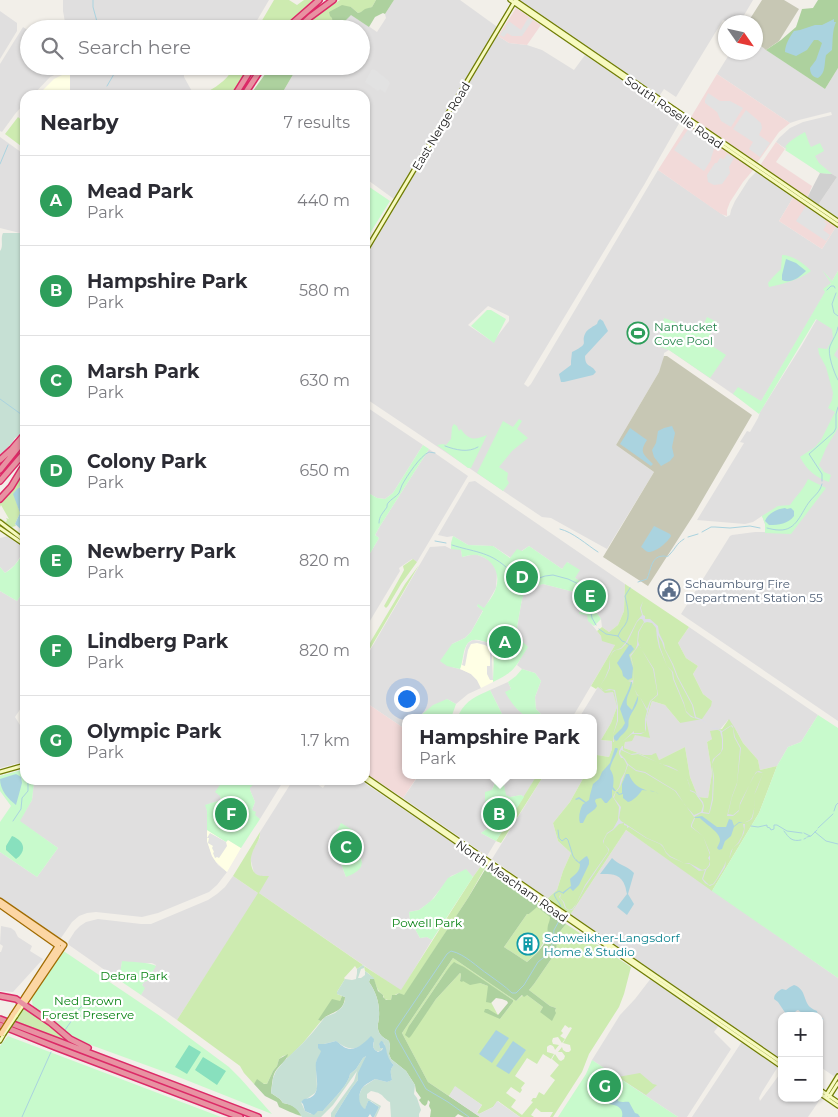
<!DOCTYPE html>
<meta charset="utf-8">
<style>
:root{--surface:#fff;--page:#f7f7f7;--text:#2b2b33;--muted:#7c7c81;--line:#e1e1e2;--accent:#d40000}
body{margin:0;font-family:Montserrat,sans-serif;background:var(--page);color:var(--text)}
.controls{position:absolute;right:15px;bottom:15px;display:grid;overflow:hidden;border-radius:10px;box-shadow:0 1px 4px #0004}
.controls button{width:45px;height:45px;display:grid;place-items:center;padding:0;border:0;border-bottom:1px solid var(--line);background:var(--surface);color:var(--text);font:25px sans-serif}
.compass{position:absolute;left:718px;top:15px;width:45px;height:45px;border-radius:50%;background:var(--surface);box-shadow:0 1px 4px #0004;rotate:124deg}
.you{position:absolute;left:406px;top:698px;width:18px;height:18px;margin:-12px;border:4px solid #fff;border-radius:50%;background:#1a73e8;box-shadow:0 0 0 8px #1a73e833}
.badge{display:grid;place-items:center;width:32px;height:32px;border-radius:50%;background:var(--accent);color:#fff;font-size:16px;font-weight:700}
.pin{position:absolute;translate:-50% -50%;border:2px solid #fff;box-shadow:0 1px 5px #0006}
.popup{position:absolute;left:402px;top:714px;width:195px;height:65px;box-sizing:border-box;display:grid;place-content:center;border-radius:10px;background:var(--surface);filter:drop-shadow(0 1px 4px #0005);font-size:16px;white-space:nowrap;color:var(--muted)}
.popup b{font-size:19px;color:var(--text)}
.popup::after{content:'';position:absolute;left:50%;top:100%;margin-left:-10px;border:10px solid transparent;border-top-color:var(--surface)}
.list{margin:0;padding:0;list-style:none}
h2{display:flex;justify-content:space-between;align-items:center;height:65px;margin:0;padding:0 20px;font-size:21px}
h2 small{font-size:16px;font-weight:400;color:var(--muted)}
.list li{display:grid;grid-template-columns:32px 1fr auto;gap:15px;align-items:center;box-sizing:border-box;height:90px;padding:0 20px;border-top:1px solid var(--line)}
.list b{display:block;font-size:19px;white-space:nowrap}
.list p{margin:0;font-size:16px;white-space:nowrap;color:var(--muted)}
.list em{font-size:16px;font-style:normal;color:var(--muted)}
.icon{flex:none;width:28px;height:28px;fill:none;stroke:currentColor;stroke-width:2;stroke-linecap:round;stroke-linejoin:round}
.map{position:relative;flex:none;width:838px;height:1117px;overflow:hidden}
.search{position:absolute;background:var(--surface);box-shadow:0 1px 4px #0004;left:20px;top:20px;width:350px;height:55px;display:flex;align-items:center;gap:12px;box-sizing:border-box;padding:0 18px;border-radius:28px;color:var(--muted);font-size:19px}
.panel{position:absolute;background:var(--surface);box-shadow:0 1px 4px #0004;left:20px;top:90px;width:350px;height:695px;border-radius:15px}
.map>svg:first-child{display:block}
.residential{fill:#e0dfdf;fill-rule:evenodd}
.commercial{fill:#f2dad9}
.education{fill:#ffffe5}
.religious{fill:#d0d0d0}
.construction{fill:#c7c7b4}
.grass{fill:#cdebb0;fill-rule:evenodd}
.forest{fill:#add19e;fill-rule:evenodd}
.wetland{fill:#c6e0d4}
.park{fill:#c8facc}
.pitch{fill:#88e0be}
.parking{fill:#e2e2e2}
.plaza{fill:#dddde8;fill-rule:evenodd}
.water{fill:#aad3df}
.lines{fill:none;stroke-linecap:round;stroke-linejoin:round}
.stream{stroke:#aad3df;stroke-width:1}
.secondary-casing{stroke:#707d05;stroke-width:5.5}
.primary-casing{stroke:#a06b00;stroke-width:7}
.motorway-casing{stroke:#dc2a67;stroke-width:8}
.secondary{stroke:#f7fabf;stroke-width:3}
.primary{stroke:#fcd6a4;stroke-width:4.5}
.motorway{stroke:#e892a2;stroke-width:5}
.secondary-bridge-casing{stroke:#707d05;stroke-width:5.5;stroke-linecap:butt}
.primary-bridge-casing{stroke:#a06b00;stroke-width:7;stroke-linecap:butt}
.secondary-bridge{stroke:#f7fabf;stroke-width:3}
.primary-bridge{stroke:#fcd6a4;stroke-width:4.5}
.labels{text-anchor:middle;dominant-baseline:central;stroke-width:4.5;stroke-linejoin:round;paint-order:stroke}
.street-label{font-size:12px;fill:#222;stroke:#fff}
.leisure-label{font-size:12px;fill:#27864d;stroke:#fff;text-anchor:start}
.service-label{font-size:12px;fill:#4e5e75;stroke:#fff;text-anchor:start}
.park-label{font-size:12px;fill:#0c8416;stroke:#fff}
.culture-label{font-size:12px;fill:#0d838f;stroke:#fff;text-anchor:start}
</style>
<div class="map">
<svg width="838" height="1117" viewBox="0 0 838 1117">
<rect width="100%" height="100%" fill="#f2efe9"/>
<!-- residential -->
<path class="residential" d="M63,0H269L252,29H68L65,22L63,11Z
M394,0H460L496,26L498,36L509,43L527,45L542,50L574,70L585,55L542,25L545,19L519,0H753L740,22H728L723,20L676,97L664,89L656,101L681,120L644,185L524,384L528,387L531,384L658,170L726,217L730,215L731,210L735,201L749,179L757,171L794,196L779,221L822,249L837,225L838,226V271L756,410L669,350L664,353L663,362L659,372L616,445L654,472L607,549L551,518L542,517L365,398V258L398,202L365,178V95H281L298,66H361V29H337L351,14L377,32L386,18L385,14ZM488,306L509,316V321L493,342L468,325Z
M0,11L17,23V31L0,59Z
M23,27L29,31V66H186L184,71V77L194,95H77L69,90L70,71H63L50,77L33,95H25V103L15,114L2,132L0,131V64Z
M756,43L825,89L838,68V219L818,205L837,177L832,174L820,173L776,142L779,138L790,128L803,122L832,115L831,112L799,120L790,123L717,74L730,53L756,52Z
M0,137L25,155V213L20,233L0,228Z
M838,282V721L681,614L730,536L732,535L755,532H765V524L762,516L753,522L745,524L697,520L744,443L740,442L747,431L750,432L758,418L760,412L802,345Z
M365,406L423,445L393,493L385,499L377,498L365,491Z
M429,449L468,476L417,562L412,559L399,568L400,571L365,629V562L379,538L375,535L380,526Z
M475,481L625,584L624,611L618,625L609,632L602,627L601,619L595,610L598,606L599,598L591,589L575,578L568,562L562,569L529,546L511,558L493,546L468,545L453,536L447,537L438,535L469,482Z
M8,536L25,547V549L15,565L5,573L0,567V538Z
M445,546L451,549H461L462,557L475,554L483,557L489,560L494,566L497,573L496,588L484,609L478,605L477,606L483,610L471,632L465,638L452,644V667L463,670L471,674L477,680L481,688L468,694L456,704L447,699L420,716L422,718H405V729L365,702V659L430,547Z
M543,584L578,593L584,598L589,621L601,636L615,645L572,718H545L536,709L535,697L541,681L535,673L522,669L517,665L527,647L523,643L517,627L522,599L525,592L531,588Z
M25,589V707L23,705L15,717L25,733V752L22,762L0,768V591L17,601Z
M689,627L818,715L801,742L788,747L777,766L760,770L758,760L743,743L736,730L728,720L712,739L707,742L712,773L708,798L698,797L690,777L685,747L659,760L652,755H644L624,748L625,742L635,735L646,720L652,701L665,705L680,723L712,701L703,694L693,674L698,666L686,658L678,643Z
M508,682L511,689L517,709L529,718H498L502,714L490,690Z
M598,687L613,691L617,707L611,723L601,740L612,741V749L609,757L597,755L593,762V718H579Z
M417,775H498L496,778L492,790L486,822L488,828L481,833L496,841L487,856L403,798L417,778Z
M507,775H537L524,797L521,795L510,797L505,795L504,785L507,780Z
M544,775H585L570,802L553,823L558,841L571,853L563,871L557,890L547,899L544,896L492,859Z
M34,780H222L220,796L221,800L206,805L207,811V841L212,856L218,865L227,872L217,885L209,892L158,913L142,917L96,912L87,913L79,916L72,922L61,938L58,937L0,898V852L37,877L58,848L19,821L32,800Z
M257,780H284L260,819L254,815L252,810L255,802L250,790L249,788Z
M293,780H311L323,788L328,780H360L483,863L473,877L466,870L451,876L430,902L419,910L409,912L410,920L420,938L427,937L432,940L401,991L259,893L177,1020L141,995L144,989L142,985L144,982L147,981L156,965L152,963H138L122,962L119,980L69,945L68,942L75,931L80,926L86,922L98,919L141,924H151L208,900L217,894L225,887L233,876L258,893L268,876H259L254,873L251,861V854L260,837V832ZM341,824L356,832L355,841L362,861L346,877L333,842Z
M626,830L838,978V1073L835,1077L819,1066V1016H782V1061L723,1020L714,1032L731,1049L687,1117H678L592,1060L620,1015L635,999L655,973L570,915Z
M1,926L11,928L15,931L18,937L32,946L30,951L43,959L13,992L0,991V952H1L3,946L0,944Z
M743,1042L776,1065L777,1068L762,1092L759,1098L760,1101L782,1071V1098H819V1096L821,1098L808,1117H692L741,1043Z"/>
<!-- commercial -->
<path class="commercial" d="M516,8L541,25L527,45L509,43L498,36Z
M717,74L790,123L779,132L757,163L692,120L691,117Z
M689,125L754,169L743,182L730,202L727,210V216L721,214L658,170L686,126Z
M776,142L785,149L776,162L812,186L807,198L761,166V164Z
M794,196L837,225L822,249L779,221Z
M365,702L405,729V775H417V777L403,798L365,773Z"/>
<!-- education -->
<path class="education" d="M62,75H70V90L77,95H38L54,79Z
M469,642H486L493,651V682L481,688L477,680L471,674L460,669Z
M207,830L226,842L228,840L241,848L227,872L216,862L212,856L207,841Z"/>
<!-- religious -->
<path class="religious" d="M820,173L832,174L837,177L818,205L807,198Z"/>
<!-- construction -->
<path class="construction" d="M762,0H784L799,9L779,41L766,50L756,42V22H748Z
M664,356H667L752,415L693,516L648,586L603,557L654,472L616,445L659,372Z"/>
<!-- grass -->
<path class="grass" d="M274,0H289L297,5L304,0H314L282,29H257Z
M340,0H376L372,7C366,9 363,12 358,13L351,7L332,18L333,27L332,29H300L316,16Z
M235,66H250L231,95H212L207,92C220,85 228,78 235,66Z
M18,117L25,123V149L5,134Z
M25,467C25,472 23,476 23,482L24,483L21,485L14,494L20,513L15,524L16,526L12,527L25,537V539L0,519V518L6,522L7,520L6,518L9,519L1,505L0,507V501Z
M413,559L417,562L401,584L388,606L386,608L384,606L403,572L404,570L403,566Z
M419,565L367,654L365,659V654L371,641L405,584Z
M625,584L689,627L678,643L686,658L698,666L693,674L703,694L712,701L711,706L702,719L680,723L665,705L652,701L646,720L650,738L635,735L632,741L625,742L624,748L644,755H652L653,754L656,753L659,760L685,747L690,777L698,797L708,798L712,773L707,742L712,739L710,731L722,729L729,719L736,730L743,743L758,760L760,770L777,766L759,813L712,891L626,830L570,915L547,899L557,890L563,871L571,853L558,841L553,823L570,802L585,775H593V762L597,755L609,757L612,749V741L601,740L611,723L617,707L613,692L605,693L598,687L596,689L591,686L615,645L602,641L601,636L597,631L602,627L609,632L618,625L624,611Z
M537,775H544L501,843L496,841Z
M260,832C260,845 247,851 252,868C255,877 261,876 269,876L259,893L363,965L357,969L355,966L344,978L345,979L337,992V994L342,996L340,1001L318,1020L321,1021L303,1043L287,1059V1055L283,1056L279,1059L277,1066L273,1071L267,1084L255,1083L254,1084L244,1073L240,1066L177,1020L258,893L233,876Z
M483,863L490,867L485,868L468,898L404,996L399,993L395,995H392L391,1000H388L384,999L383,995C374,989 378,979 365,971L364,966L401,990L473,877Z
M537,906L551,917C548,939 543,947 527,962L504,947L527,914H529Z
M566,924L631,967L624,994L619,1007L589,1054L582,1072L553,1117H550L553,1112H541L536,1108L531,1115L534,1117H520L498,1101L493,1107L479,1114L477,1113L482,1105L455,1087L449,1096L428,1082L402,1033L453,958L516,1001L523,995H527L543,1007L540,1012L555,1011L556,1008L550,1006L529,990L534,984L556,952L558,934ZM456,963L513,1000V1002L500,1019L491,1002L488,986L480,983L460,980L461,974L460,973L436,999L426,1013L409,1026L445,973ZM565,1025L569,1028L570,1027L572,1028L563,1043L570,1045L571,1050L569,1052H566L563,1050L562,1047L558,1052H562L565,1056L564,1059L561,1061L559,1060L555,1054L552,1059L559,1065L550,1076L555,1080L544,1095L539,1092L536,1098H533L531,1101L533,1102L522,1115L511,1107L516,1100L506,1093L511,1087L520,1093L522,1090L521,1088L525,1083L515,1076L527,1058L537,1064L543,1054L551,1059L554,1054L547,1052V1047C551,1043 554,1046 555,1050L559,1045L553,1044L552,1041L553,1038L558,1037L562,1043L565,1039L560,1036L563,1033L561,1031Z
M24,1008L38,1016L75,1044L15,1021Z
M640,1073L653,1084L657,1085L646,1095L618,1077Z"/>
<!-- forest -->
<path class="forest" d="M376,0H394L385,14L383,13L375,17L369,27L351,15L337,29H332L333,27L332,18L330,16L329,12L342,5L351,7L358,13L361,12L365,9L372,7Z
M818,0H838V68L825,89L766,50L781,40L796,27L802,9L813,8Z
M271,66H298L281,95H250Z
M490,867L516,887L528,897L534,899L566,924L558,934L556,952L534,984L529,990L550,1006L556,1008L555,1011L556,1013L552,1021L540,1012L543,1007L527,995L524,997L522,995L516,1001L453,958L402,1033L428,1082L480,1117H464L458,1114L455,1117H430L431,1110L429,1106L430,1102L428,1100L427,1104L425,1106L422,1104L419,1100L421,1098L416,1091L415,1085L406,1071L391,1059L389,1054L390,1046L389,1041C384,1038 379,1035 378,1029C377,1025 379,1021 379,1017C380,1004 376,992 369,982L370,979H374L378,991L383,995V997L386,1000H391L392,995H396L399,993L404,995L468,898L486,868ZM537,907L550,917C550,920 549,922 548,925C547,929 548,933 547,937C544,947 535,955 527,962L504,947L527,914H529Z
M454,962L464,967L513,1000V1002L500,1019L484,1012L485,1009H488L498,1015L508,1003L507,1001L502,999L496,998L491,1003L486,1002L488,986L480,983L470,985L463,981L462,982L460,981L461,974L460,973L436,999L411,1036L409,1038L405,1035L409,1026L445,973L451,965Z
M342,996L345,997C344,1014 329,1011 321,1021L318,1020L332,999L340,1001Z
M288,1054C287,1061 279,1065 275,1072C272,1078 272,1086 271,1093L280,1099L283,1103C293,1105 297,1107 302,1116C293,1114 287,1110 279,1107L277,1102L265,1096L254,1084L257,1079L264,1084H267L273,1071L277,1066L279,1059Z"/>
<!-- wetland -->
<path class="wetland" d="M25,228V372L23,374L25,380V424L23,428V433L15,438L12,443L0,455V251C4,246 0,239 3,233H20Z
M363,965L364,966V968L361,969L358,978H361L365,975V971L374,978V979H370L369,982C376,992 380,1004 379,1017C379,1021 377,1025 378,1029C379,1035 384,1038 389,1041L390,1046L389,1054L391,1059L406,1071L415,1085L414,1094L417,1098L421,1110L419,1114V1117H391L390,1102C385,1100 384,1096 380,1094C378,1092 374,1092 371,1091L367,1094V1098L381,1106L376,1117H374L379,1107L371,1101H368L365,1110C356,1103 358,1095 363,1087L375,1079L387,1082L392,1080C391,1073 389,1070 394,1065L388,1059L384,1043L379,1044L380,1048H383L380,1051C376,1052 375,1050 373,1047L374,1042C355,1047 353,1054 336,1041L324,1044L321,1054L316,1062L317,1089L315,1093L308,1098L301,1102L305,1111L311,1114L318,1111H323C331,1101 348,1086 350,1074L356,1069L363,1058L366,1056L358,1080L351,1089L335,1115V1117H331V1113L354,1081L357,1071L333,1105L321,1117H302C297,1108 293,1105 283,1103L280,1099L271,1093L273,1078L276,1071L285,1060L303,1043L313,1032L325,1017L335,1013L342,1007L345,1001V997L337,994V992L345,979L352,980L356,979L357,973V969Z"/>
<!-- park -->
<path class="park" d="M805,132L809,143L811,147L820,143L824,151L815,156L819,163L832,174L820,173L785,150L787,148L785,147C790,140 798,136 805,132Z
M365,184L390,201L367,238L365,236Z
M782,255C792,255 804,263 811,271C798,280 784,284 769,287L768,283L773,277L781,269Z
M822,270L832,281L838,271V295L837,298L838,299V348L834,355L838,359V428L826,448L819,465L824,472L831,475L829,482C816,478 806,469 800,457L815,447L821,440L835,412L828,408L832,400L833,393L826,367L819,354L818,348L827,349L833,338L832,329L816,319L759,414L733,394L738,387L761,401L825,292L823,289L831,283Z
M487,310H491L506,319L494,343L471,326Z
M707,317L717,322L706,342L726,355L710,378L669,350L657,346L664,318C669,320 674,321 679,324C693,331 699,336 707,317Z
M519,419L522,421L517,429L528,438L512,451L499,467L508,473L507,479L509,483L503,491L477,473L503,421L513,427Z
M454,424L457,426L459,431L461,429C469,441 475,440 487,435L471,468H468L437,445L443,444L446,445L451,439L452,427Z
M423,445L429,449L380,526L375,535L379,538L365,562V491L377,498L385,499L393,493Z
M808,479L826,488L791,534L765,533V524L762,516L778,506L790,505C796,496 804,489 808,479Z
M453,536L468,545L493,546L510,558L517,549L522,551L529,546L562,569L567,562L580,570L575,578C586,585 608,594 595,610L601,619L594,626L588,621L587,615L579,614V612H587L586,605L584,598L578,593L543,584L531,588L525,592L522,599L517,627L523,642L528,647C515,667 516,671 493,682C493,675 495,653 492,647C490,643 486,642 482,641C477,639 472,639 468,643C463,648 463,662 460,669L447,666L440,661L452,644L465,638L471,632L483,611L477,606L478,604L484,608C488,602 494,595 496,588C501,573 492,558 477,555C472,554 467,556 462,557L461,550L451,549V543Z
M25,549V589L17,601L0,591V567L5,573C15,567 20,559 25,549Z
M522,669L535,673L541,681L535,697L536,709L545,718C540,718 533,719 528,717C518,713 510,701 505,692L511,689L508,682L516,676Z
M490,690L502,714L498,718H468V716L459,714C466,700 477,696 490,690Z
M447,699L456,704L451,718H422L420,716L433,705Z
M818,715L838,728V978L712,891L759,813L777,766L788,747L801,742Z
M25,769V780H34V782L32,800L20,821L58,848L37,877L0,852V822L11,806L0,791V776Z
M222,780H257L250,788V790L255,802L252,810L256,812L255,815L260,819L241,848L228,840L226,842L207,830V811L205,805L221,800L220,796L215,792L222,782Z
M495,783L504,785L506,795L510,797L521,795L524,797L496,841L481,833L488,828L485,806V792L492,790Z
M341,823L356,832C352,855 377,865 346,877L333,842L336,832Z
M466,869L473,877L432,940L427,937L420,938L410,920L409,912L419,910L427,904L434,898L448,878Z
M63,951L65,952L160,1016L229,1067L240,1078L272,1114L176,1076L88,1044L72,1036L33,1007L32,1001V997Z
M122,961C130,962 150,962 156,966L147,981L144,982L142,985L145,988L141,995L119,980Z
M8,1036L13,1038L221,1117H0V1046Z
M592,1060L678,1117H558L586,1074Z"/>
<!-- pitch -->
<path class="pitch" d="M504,627C516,633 518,637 512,649L499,643L497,641Z
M12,836C25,841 27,851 16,859L6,850V846Z
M189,1045L201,1052L187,1074L175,1067Z
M203,1057L226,1071L217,1085L195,1070Z"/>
<!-- parking -->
<path class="parking" d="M528,18L533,20L522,36H512L507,33L504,37L500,35L503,30H505L506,28L505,27L508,23L510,22L521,30Z
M372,69L375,70L388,80L390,83L385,93L380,89L378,91L365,82Z
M708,93L720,101H730L743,108L731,127L721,121L717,112L705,103V100Z
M746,110L761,123L762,128L759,135L770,143L760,157L749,149L753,142L733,129Z
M689,128L715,146L711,158V160L704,171L674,150Z
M727,154L734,158L729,167L730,173L722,184L714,185L708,182L707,175L715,163H717L720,158L724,159Z
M806,206L826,220L824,222L827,224L823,230L830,235L826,241L796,221Z
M473,640L486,642L492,648L493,680H490L487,674V666H490V652L489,648L485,645L477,643L471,644L468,650L465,666L462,665L466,647L468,643Z
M210,833L226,842L227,846L219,858L217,857L215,858L213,853L214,852L212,848L213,846L208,843L209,838H207Z
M455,1086L482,1105L477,1112L479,1114L493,1107L497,1101L520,1117H480L449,1096Z"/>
<!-- plaza -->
<path class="plaza" d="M643,601L641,608L643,615L645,616V619H650L658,626L659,633L664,643L665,649L673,664L678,677L693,705L696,717L701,719L708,724L701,720L691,717L686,712L684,705L673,679L672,672L667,666L659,647L657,638L656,628L652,623L647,622L644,623L639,632L638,641L640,647L654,669L658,695L651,701L650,704L646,720V729L645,732L641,734H632L622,742L634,731V733H641L645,732V719L647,711L640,697L637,695L632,682L628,681L633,680L634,669L630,655L635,650L637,645L638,632L644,622L642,619H640L637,622L627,643L621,649L616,650L613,652L609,659L610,668L606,677L600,686L601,688L604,691L609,689L615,690L618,706V721L613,735L614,742H613V735L617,721V706L614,691L612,690L604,691L601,689L600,686L605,678L609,668V659L613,651L621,648L626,642L637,621L642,615L640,608ZM658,635L662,642L664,648L672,664L677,677L692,705L695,718L690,715L686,711L684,703L674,679L673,672L667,666L660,647ZM639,645L653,669L657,691V695L650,701L647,709L640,697L637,694L633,685L634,669L631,656Z
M730,726L732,725L733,727L735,737L741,748L737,784L732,797L728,814L733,815L739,810L740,803L756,772L759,771L763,773L757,789L754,795L755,804L753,816L752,819L749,821L743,823L750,820L752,817L755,805L754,795L763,773L757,772L753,777L740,805L739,811L733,816H727L732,796L737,783L740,748L734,737L733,728L731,726L722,732L723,739V749L720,754L715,758L712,764L714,777L713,800L710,812L709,814L701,813L694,817L675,791L645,773L636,771L628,765L620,787L617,791H616L619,787L621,779L625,772L627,765L625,761L623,758H621L619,754V751L622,746H623V750L631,754L638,753L661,764L669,766L677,770L688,780L690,790L695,792L703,802L704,806L703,812L709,813L712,799L713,778L712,764L713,759L721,752L722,748V739L720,731L716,729L710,728H716L722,731ZM621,750L632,755L638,754L678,771L687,779L689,783L690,791L695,793L702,803L703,806L701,812L694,815L685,805L676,791L645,772L636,770L628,764L625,759L620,754Z
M616,791L614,798L621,807L619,818L621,821L647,838L661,844L663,846L666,852L670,856L684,863H689L702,870L706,869L709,865L710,861L708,858L710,855L703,836L691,827V825L694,818H695L692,825V827L703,836L710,853V865L706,870L703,879L709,885L713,884L716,880L724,866L726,861L729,859L731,851L733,848L738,843L742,836L744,829L743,824H745L744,833L739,843L733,848L729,859L726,861L725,867L718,878L714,884L710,886L705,883L702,879L705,870L699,871L690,864L684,863L670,857L666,853L663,847L660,844L646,838L629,827L627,828V826L624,825V823L619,824L613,830L607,834L604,840V844L609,849L608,853L585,887L574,908L572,910H568L565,908L563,902L559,897L560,895L561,894L560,898L564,902L566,908L569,910L572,909L576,904L585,885L608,852V849L604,844L603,841L607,833L613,829L618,820L619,807L613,797Z"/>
<!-- water -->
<path class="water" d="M834,19V22H836C832,31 833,40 832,50L826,55C824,64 826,73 818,78C812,77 810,73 810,68L816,60L822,43L818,40H814L807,50L796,56L785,52C785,45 790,36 794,31L800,30L815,25H822Z
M786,259L796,263L806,271C800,277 791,284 782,280V275Z
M600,319L603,321L608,331L585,356C585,368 592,364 596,372L593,375L564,382H561L559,374L571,365V361L572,352C592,342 579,344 586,332C588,329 594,326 597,324L598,321Z
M672,426L675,433L672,447L674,456L670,461L661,466L654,457L652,450L656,443L658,431L664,428Z
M630,428L647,440C639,452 643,454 653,464L651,466L620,444Z
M25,484V533L15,524L20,513L13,494L17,489Z
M785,508L787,509L791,508L794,511V516C788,524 779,525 769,525L765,521C768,513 777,509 785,508Z
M654,526L670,534L671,536C668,542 655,553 648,552C645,551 643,548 641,547Z
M629,645H631L634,649L629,655L633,668L632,678L628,680L623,676L622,671L617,663Z
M631,682H632C632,691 625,696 627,705L632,710L638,696C639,705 632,710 629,719C628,721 629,725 628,727C626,733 620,735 618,740L616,741L614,739V736L622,728L625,723L620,709C623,700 629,691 631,682Z
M615,748H617L618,749C616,756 611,762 610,769C614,775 614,780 613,787L616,791H614L612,789V797L607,803H605L601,798L596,799L595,801L597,806L595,809L587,815L583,823H580C578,818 580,809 583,804L585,803L579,799L576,800L575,799L579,797L586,802L589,800L590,795L593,784L599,779L602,772L610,763Z
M16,774L21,777L22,783L16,805C8,799 0,790 0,779Z
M626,774H629C631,781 637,787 643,789C650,792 653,790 659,794L653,791L642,790C639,795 633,801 628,802L623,798V794L619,795L616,792H618L619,794L622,793V784Z
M702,816L717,827H726L729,819L732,820L734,826L739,822L743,823H739L734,827L731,836L725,841L722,849L719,850L717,848C718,845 720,843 720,840C720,832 705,824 700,818H695V817Z
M587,856L589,860V864L579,885L573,891L570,888L563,894V892L571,886L570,879C575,874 580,872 580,864L575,860L576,859L579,862L585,857Z
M612,858C618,865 628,866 634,873L628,894L634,904L627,915L617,907L627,894C626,891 626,888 625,886C621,873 610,874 600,874Z
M794,985C806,989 803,1000 810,1007C812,1009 815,1010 817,1011L818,1016H806L798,1010L796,1011L793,1015L786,1014L778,1002L774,999C774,994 778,991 782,989L786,990L790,987Z
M496,1030L509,1038L492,1063L479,1054Z
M371,1036L374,1039L373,1047L375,1050L378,1052L382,1050L383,1048H380L379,1044L381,1041H382C389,1049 384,1055 394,1065C389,1070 391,1073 392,1080L390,1081L387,1082L375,1079C372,1081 367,1083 364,1086C357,1093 358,1105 365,1109L368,1101H370L379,1107L374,1117H372L370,1114L368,1117H335V1115L351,1089L358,1080V1073L366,1056L363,1058L356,1069L350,1074C348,1086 331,1101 323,1111H318L314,1115L305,1111L303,1104L301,1102L304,1099C325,1098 314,1074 316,1062C317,1058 320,1055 321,1051L318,1048V1044H324L336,1041C339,1043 343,1047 346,1048C356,1052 365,1042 371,1036Z
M513,1041L526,1050L509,1074L496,1066Z
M614,1094H617L618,1101C624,1103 626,1101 629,1102L635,1113L638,1114L640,1117H622C624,1108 617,1105 609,1104V1096Z"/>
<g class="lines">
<!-- stream -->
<path class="stream" d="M93,0V7L99,29
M107,86L114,74L112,66
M101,95L103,92
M0,164L8,145
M827,290L831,286H834L835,288
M836,293L832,304L834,313L838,316
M838,327C837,334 833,339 830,346C827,353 834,373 838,380
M0,399L25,417
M445,446C456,450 468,453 478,447
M822,481V474L809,454L834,432L836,428V414L838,407
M379,523C379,516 383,513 387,507C387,506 387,504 388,503C391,499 396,497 399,493C400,490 401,488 402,485C407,476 420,456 429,452L435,453
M767,528C771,529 775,530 779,530C797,531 801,512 810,501C815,495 820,492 822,484
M560,529C573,532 587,545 598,552
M702,532L711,527H715L730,528L750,526L760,528
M688,537L698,534
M435,541L446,543
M452,545C473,552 488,551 506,567
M507,568L517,578L528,582L545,576L553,575L568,579L589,589L593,593L594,598L591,613L592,618L596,625
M638,582L647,579C651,570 651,556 663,556C667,556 667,558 670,554C676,548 676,544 684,539
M599,629L606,634L618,636L622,641L625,642
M618,636C620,631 622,629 625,625C631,616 627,606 625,596L630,588
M626,643L629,645
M834,811L836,805L838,803
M13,821L21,809L22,798L28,791V780
M751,826L758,827L767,825V827L770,828L771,830L774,829V825H777L787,831L802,833
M818,828L833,814
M558,830L559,838L562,841L566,838L568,840L573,856L575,859
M784,831C789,838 792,842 801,840
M815,832L826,841L838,844
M804,833L810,836
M807,837L811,836L817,830
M804,839L806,838
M561,911C562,903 556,901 554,894L559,891L563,893
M819,1017L823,1019
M65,1030L70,1023L75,1013L82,1006L85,998L89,995
M22,1117L51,1052
M469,1117L448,1102L426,1089L397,1038L395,1032L396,1029L447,954L451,951C465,954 477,967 489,975C497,981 505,986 512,993H516L524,985L538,962L548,954L553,942L554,930L559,921L561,915"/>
<!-- secondary casing -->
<g class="secondary-casing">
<path id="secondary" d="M510,0L838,225
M515,0L838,221
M365,252L515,1
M0,522L25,541
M0,528L25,545
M0,772L25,765
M365,776L782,1063
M365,779L782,1067
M16,1016L24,1004
M0,1041L4,1034
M819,1089L838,1102
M819,1093L838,1106
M825,1097L838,1076
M829,1097L838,1083"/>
</g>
<!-- primary casing -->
<g class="primary-casing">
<path id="primary" d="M0,901L64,945L24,1004
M0,905L58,946L13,1015"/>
</g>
<!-- motorway casing -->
<g class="motorway-casing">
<path id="motorway" d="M286,29L319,0
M297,29L310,17L333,0
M235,95L253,66
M244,95L263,66
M0,460L12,449L25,434
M0,470L25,439
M0,481L25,452
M0,499L11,487L25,464
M0,996L16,999L51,1023L70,1039L88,1048
M0,1019L258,1117
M0,1025L55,1047L240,1117"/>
</g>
<!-- secondary -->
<use href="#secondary" class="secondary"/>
<!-- primary -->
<use href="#primary" class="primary"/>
<!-- motorway -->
<use href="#motorway" class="motorway"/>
<!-- secondary-bridge casing -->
<g class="secondary-bridge-casing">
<path id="secondary-bridge" d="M4,1034L16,1016"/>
</g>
<!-- primary-bridge casing -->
<g class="primary-bridge-casing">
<path id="primary-bridge" d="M1,1034L13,1015"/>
</g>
<!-- secondary-bridge -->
<use href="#secondary-bridge" class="secondary-bridge"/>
<!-- primary-bridge -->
<use href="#primary-bridge" class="primary-bridge"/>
</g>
<!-- icons -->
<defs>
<g id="stadium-ring" transform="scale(1.125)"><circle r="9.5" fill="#fff" stroke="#2e9e5b" stroke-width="1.5"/><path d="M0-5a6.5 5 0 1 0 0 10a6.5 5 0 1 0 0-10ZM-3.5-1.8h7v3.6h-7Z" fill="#2e9e5b"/></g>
<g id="civic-ring" transform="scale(1.125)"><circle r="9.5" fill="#fff" stroke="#5c6f8a" stroke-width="1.5"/><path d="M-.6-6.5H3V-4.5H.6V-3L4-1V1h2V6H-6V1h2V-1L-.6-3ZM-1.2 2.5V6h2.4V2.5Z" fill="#5c6f8a"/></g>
<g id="building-ring" transform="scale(1.125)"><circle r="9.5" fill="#fff" stroke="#0f9aa8" stroke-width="1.5"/><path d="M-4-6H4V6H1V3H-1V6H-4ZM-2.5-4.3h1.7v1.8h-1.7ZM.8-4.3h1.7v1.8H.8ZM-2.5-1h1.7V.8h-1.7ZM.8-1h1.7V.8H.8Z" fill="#0f9aa8"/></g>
</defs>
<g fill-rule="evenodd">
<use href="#stadium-ring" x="638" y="333"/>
<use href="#civic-ring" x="669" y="590"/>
<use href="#building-ring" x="528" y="944"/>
</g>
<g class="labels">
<!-- street labels -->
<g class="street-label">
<text transform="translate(674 112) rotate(35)">South Roselle Road</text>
<text transform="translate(441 126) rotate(-59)">East Nerge Road</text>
<text transform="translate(512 881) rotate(35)">North Meacham Road</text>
</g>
<!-- leisure labels -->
<g class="leisure-label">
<text x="654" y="326">Nantucket<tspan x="654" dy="14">Cove Pool</tspan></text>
</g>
<!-- service labels -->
<g class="service-label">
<text x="685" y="583">Schaumburg Fire<tspan x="685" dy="14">Department Station 55</tspan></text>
</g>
<!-- park labels -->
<g class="park-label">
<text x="427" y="922">Powell Park</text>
<text x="134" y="975">Debra Park</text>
<text x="88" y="1000">Ned Brown<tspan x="88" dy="14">Forest Preserve</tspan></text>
</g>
<!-- culture labels -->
<g class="culture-label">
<text x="544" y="937">Schweikher-Langsdorf<tspan x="544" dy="14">Home &amp; Studio</tspan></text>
</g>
</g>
</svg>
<div class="controls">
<button>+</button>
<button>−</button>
</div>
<svg class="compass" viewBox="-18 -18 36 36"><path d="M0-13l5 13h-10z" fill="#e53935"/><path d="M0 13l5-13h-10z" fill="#7c7c81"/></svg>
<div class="you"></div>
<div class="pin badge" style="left:505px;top:642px;background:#2e9e5b">A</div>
<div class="pin badge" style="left:499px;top:814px;background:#2e9e5b">B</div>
<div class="popup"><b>Hampshire Park</b>Park</div>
<div class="pin badge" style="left:346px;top:847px;background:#2e9e5b">C</div>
<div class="pin badge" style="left:522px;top:577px;background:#2e9e5b">D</div>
<div class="pin badge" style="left:590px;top:596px;background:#2e9e5b">E</div>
<div class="pin badge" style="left:231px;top:814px;background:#2e9e5b">F</div>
<div class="pin badge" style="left:605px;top:1086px;background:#2e9e5b">G</div>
<div class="search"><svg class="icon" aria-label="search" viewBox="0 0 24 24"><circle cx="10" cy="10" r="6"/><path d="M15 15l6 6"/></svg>Search here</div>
<section class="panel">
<h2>Nearby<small>7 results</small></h2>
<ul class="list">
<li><span class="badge" style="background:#2e9e5b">A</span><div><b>Mead Park</b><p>Park</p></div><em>440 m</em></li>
<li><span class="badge" style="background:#2e9e5b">B</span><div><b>Hampshire Park</b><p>Park</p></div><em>580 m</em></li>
<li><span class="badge" style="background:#2e9e5b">C</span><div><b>Marsh Park</b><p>Park</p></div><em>630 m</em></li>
<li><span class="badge" style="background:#2e9e5b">D</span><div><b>Colony Park</b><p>Park</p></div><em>650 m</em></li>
<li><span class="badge" style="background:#2e9e5b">E</span><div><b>Newberry Park</b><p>Park</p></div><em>820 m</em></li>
<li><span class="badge" style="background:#2e9e5b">F</span><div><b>Lindberg Park</b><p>Park</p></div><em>820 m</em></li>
<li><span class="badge" style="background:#2e9e5b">G</span><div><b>Olympic Park</b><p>Park</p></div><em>1.7 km</em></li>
</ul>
</section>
</div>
